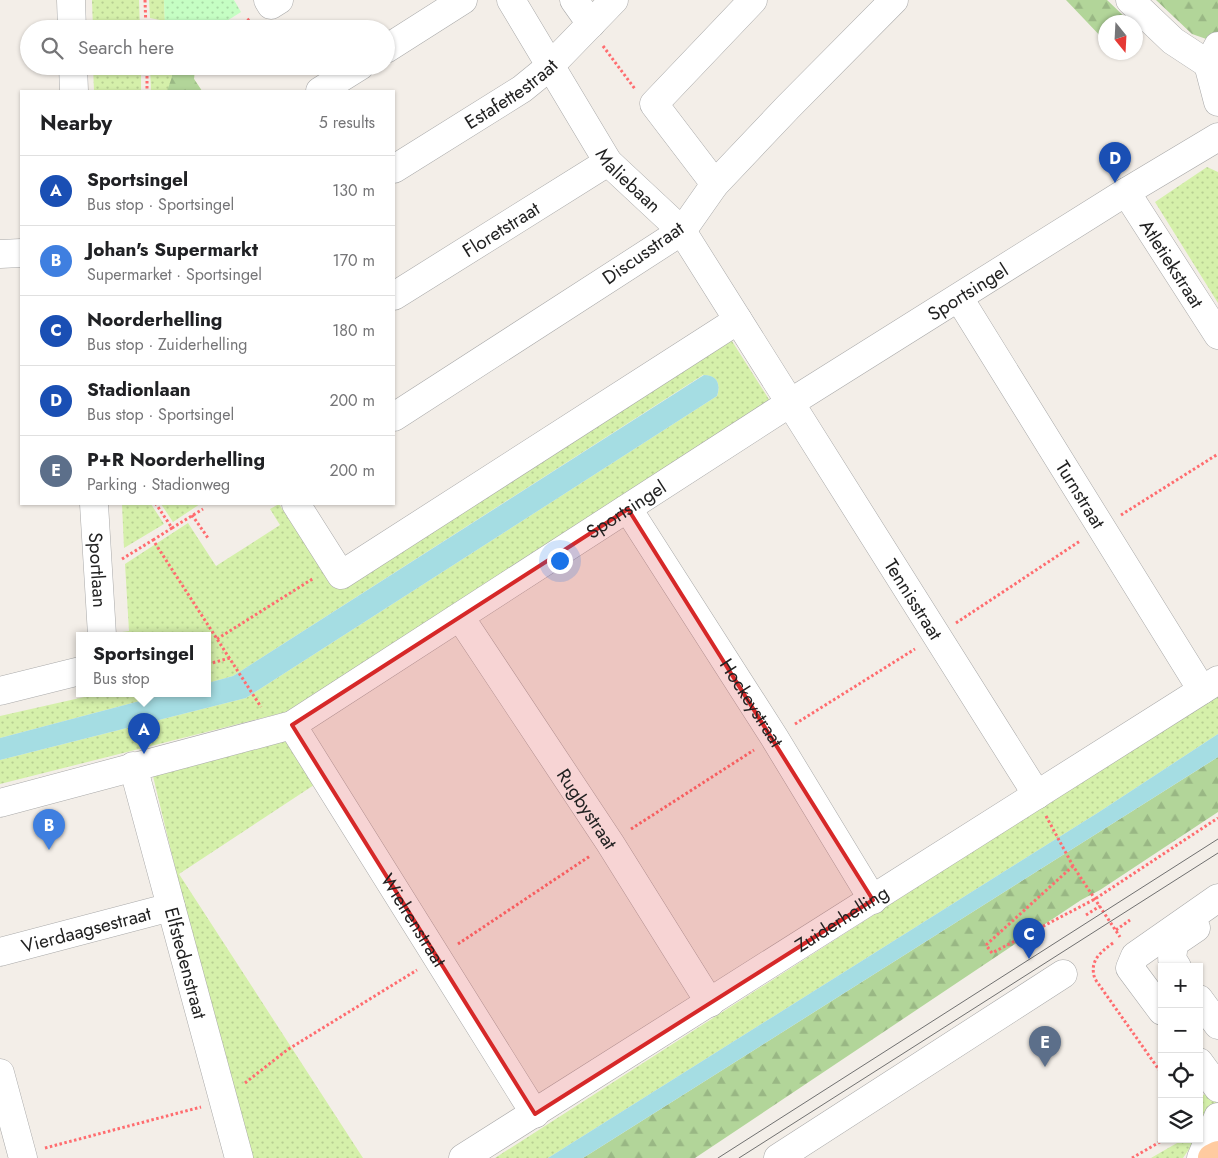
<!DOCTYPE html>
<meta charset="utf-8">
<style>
:root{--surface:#fff;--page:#f6f6f6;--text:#202124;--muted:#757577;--line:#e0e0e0;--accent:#d93025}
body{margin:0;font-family:Jost,sans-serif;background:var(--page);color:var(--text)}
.controls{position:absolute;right:15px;bottom:15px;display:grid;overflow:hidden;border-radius:0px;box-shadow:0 1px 4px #0004}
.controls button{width:45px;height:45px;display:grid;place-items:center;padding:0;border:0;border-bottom:1px solid var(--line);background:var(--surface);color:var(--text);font:25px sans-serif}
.compass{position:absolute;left:1098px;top:15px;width:45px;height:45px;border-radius:50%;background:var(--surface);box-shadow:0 1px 4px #0004;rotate:162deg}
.you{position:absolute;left:559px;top:560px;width:18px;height:18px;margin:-12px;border:4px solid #fff;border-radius:50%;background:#1a73e8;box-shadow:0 0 0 8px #1a73e833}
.badge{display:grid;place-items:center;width:32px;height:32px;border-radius:50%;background:var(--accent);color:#fff;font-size:16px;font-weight:700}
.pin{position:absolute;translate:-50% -41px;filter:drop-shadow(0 1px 2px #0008)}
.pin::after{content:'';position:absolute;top:26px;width:18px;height:15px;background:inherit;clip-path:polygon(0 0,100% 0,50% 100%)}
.popup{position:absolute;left:76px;top:632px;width:135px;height:65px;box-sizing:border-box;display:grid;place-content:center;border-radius:0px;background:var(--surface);filter:drop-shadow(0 1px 4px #0005);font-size:16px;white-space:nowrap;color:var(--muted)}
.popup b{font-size:19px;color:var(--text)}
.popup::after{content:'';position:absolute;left:50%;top:100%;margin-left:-10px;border:10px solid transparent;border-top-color:var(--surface)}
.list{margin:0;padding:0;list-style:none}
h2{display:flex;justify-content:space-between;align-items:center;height:65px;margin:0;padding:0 20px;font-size:21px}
h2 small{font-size:16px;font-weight:400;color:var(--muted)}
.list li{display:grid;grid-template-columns:32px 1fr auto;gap:15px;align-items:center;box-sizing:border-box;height:70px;padding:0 20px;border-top:1px solid var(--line)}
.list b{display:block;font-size:19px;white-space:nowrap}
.list p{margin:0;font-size:16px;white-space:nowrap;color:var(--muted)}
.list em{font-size:16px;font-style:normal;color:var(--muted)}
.icon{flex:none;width:28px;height:28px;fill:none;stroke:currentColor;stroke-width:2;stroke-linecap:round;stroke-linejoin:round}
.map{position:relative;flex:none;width:1218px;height:1158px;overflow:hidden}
.search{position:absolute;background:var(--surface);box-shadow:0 1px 4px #0004;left:20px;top:20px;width:375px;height:55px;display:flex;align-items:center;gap:12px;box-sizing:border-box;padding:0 18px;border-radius:28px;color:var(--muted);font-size:19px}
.panel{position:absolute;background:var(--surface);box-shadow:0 1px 4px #0004;left:20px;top:90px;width:375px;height:415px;border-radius:0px}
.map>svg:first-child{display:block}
.grass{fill:url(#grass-dots)}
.forest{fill:url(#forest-firs)}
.park{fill:url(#park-dots)}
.water{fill:#a5dde3}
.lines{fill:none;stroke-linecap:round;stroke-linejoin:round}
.minor-casing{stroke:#a9a9a9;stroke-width:29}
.major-casing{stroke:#9f5800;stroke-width:29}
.path{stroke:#ff6c6f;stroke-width:3;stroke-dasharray:2.5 2.5;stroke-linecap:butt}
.minor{stroke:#fff;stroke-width:28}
.major{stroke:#ffcba0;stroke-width:28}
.tram{stroke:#707070;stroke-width:1}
.marked{fill:#d62828;fill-opacity:0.2;stroke:#d62828;stroke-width:4;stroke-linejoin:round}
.labels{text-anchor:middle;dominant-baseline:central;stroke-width:4;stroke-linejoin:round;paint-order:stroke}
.street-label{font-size:19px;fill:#222;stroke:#fff}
</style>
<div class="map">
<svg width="1218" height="1158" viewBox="0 0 1218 1158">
<defs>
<pattern id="grass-dots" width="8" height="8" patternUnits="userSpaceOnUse" patternTransform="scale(1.25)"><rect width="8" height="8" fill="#d5f0aa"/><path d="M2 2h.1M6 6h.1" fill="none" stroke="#b7ce92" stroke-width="1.8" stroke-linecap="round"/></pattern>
<pattern id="forest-firs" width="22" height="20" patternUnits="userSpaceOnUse" patternTransform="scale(1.25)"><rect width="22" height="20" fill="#b2d599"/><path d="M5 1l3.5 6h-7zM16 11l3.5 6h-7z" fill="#99b784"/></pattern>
<pattern id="park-dots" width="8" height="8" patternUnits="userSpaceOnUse" patternTransform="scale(1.25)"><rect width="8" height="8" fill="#c5fec3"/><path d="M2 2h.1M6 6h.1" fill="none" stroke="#a9d9a7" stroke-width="1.8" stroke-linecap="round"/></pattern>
</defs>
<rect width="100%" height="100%" fill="#f3eee8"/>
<!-- grass -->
<path class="grass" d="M92,0H139L140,29H93Z
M149,0H164L165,21L150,18Z
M93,66H141V91H94Z
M150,66H195L194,79L202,91H151Z
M1207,167L1218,172V303L1155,202Z
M730,338L772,404L286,712L0,784V760L246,698L717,396C721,384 717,375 703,375L233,676L208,683V635H123L122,632L129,631L125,564L188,523L216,566L280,525L270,509L279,504L334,588Z
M122,504H151L164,524L124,548Z
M161,504H200L173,522Z
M102,693H170L0,738V716Z
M1218,694V734L1099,812L548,1158H495Z
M287,737L317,783L179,874L363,1158H245L152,772Z
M1211,1090L1217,1097L1215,1111L1199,1135V1098Z
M1184,1139H1196L1183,1158H1151Z"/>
<!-- forest -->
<path class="forest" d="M1066,0H1107L1130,22H1106L1105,41Z
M1156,0H1218V36L1215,42L1192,34Z
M172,66H195L194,79L202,91H167L172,77Z
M1218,757V812L1100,890L1081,900L695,1158H583Z"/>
<!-- park -->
<path class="park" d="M164,0H234L241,12L214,29H165Z"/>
<!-- water -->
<path class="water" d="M704,375C717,375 721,384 717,396L246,698L0,760V738L170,693H208V683L233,676Z
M1218,734V757L583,1158H548L1099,812Z"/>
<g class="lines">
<!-- minor casing -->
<g class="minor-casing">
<g id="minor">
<path d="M71,0L72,29"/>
<path d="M268,0L271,5L279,0"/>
<path id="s1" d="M511,0L608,162L682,231L1037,795"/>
<path d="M574,0L591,24"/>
<path d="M1130,0L1173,41L1208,64"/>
<path d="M1218,46L1208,64L1218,102"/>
<path d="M386,49L463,0"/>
<path d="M73,66L74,91"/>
<path d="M320,91L360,66"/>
<path id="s2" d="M394,169L522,89L549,67L614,0"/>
<path d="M715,184L654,104L753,0"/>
<path id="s3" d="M1126,192L1218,335"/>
<path d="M0,254L21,253"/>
<path id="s4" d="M394,296L608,162"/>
<path id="s5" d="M959,298L1202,690"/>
<path d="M394,417L682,231L715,184L788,107L894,0"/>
<path id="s6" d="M94,504L102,635"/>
<path d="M296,504L341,575L738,320"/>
<path id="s7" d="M628,509L774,737L873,900"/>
<path id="s8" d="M460,617L610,843L710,1003"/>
<path d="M0,691L80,671"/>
<path id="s9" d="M292,725L535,1114"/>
<path id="s10" d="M133,766L239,1158"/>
<path id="s11" d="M0,803L292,725L790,403L1126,192L1218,137"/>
<path id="s12" d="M0,952L171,907"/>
<path d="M1177,967L1172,959L1174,943L1196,928"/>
<path d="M1199,999L1218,1025"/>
<path d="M1162,1011L1130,968L1135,956L1218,898"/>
<path d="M1199,1062L1218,1088"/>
<path d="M0,1073L23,1158"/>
<path id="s13" d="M463,1158L1218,680"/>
<path d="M778,1158L1063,974"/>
<path d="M1201,1158L1218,1117"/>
</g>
</g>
<!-- major casing -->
<g class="major-casing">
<path id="major" d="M1212,1158L1218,1155"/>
</g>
<!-- path -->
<path class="path" d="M145,0L146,29
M146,22L191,29
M235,29L251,18
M603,46L635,89
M147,66V91
M192,515L208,538
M1121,515L1218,454
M172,528L203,509
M153,540L172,528L156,504
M122,559L153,540L261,707
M956,623L1080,541
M217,639L314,578
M208,664L230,658
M795,724L915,649
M1046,816L1073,866L1120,937
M631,829L754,750
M1073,866L986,945L992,953L1095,899L1218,818
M1086,915L1100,906
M1116,930L1130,920
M1113,943C1099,953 1089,962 1095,979L1162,1074
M458,944L590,856
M245,1083L287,1050L417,970
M45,1148L201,1107
M1132,1158L1165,1139"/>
<!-- minor -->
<use href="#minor" class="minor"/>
<!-- major -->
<use href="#major" class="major"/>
<!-- tram -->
<path class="tram" d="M718,1158L1218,839
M739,1158L1218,853"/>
</g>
<!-- marked area -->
<path class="marked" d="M628,509L873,900L535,1114L292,725Z"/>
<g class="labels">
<!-- street labels -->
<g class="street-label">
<text stroke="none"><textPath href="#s2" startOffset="139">Estafettestraat</textPath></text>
<text stroke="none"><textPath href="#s1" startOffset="216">Maliebaan</textPath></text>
<text stroke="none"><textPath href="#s4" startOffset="126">Floretstraat</textPath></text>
<text transform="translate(643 253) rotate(-35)">Discusstraat</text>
<text stroke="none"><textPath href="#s3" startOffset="85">Atletiekstraat</textPath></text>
<text stroke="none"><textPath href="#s11" startOffset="1105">Sportsingel</textPath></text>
<text stroke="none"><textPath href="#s5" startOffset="231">Turnstraat</textPath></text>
<text stroke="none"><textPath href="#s11" startOffset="700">Sportsingel</textPath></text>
<text stroke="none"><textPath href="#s6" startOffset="66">Sportlaan</textPath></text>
<text stroke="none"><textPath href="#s1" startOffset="725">Tennisstraat</textPath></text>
<text stroke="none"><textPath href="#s7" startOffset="230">Hockeystraat</textPath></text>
<text stroke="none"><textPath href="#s8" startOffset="230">Rugbystraat</textPath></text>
<text stroke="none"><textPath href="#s9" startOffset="230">Wielrenstraat</textPath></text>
<text stroke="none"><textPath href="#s13" startOffset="448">Zuiderhelling</textPath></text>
<text stroke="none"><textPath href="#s12" startOffset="89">Vierdaagsestraat</textPath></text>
<text stroke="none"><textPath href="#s10" startOffset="204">Elfstedenstraat</textPath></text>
</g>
</g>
</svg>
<div class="controls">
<button>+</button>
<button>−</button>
<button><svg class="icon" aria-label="locate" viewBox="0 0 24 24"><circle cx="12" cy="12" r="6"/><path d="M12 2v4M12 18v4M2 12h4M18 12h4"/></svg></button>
<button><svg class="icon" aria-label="layers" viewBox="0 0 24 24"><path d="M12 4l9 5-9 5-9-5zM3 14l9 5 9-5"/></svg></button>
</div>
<svg class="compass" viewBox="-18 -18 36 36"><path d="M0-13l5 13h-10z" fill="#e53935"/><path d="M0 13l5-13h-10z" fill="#757577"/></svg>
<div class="you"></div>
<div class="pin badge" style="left:144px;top:754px;background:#1a4fb4">A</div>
<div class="popup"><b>Sportsingel</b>Bus stop</div>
<div class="pin badge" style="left:49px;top:850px;background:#3f7fe0">B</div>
<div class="pin badge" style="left:1029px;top:959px;background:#1a4fb4">C</div>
<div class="pin badge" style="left:1115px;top:183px;background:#1a4fb4">D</div>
<div class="pin badge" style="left:1045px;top:1067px;background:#5c6f8a">E</div>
<div class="search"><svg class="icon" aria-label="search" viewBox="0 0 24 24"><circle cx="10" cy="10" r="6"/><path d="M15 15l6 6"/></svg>Search here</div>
<section class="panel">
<h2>Nearby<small>5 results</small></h2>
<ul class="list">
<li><span class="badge" style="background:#1a4fb4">A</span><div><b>Sportsingel</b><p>Bus stop · Sportsingel</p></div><em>130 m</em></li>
<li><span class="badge" style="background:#3f7fe0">B</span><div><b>Johan's Supermarkt</b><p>Supermarket · Sportsingel</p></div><em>170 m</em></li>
<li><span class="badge" style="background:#1a4fb4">C</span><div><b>Noorderhelling</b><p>Bus stop · Zuiderhelling</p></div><em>180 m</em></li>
<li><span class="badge" style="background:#1a4fb4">D</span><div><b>Stadionlaan</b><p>Bus stop · Sportsingel</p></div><em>200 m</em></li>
<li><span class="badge" style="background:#5c6f8a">E</span><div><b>P+R Noorderhelling</b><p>Parking · Stadionweg</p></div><em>200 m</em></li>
</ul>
</section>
</div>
